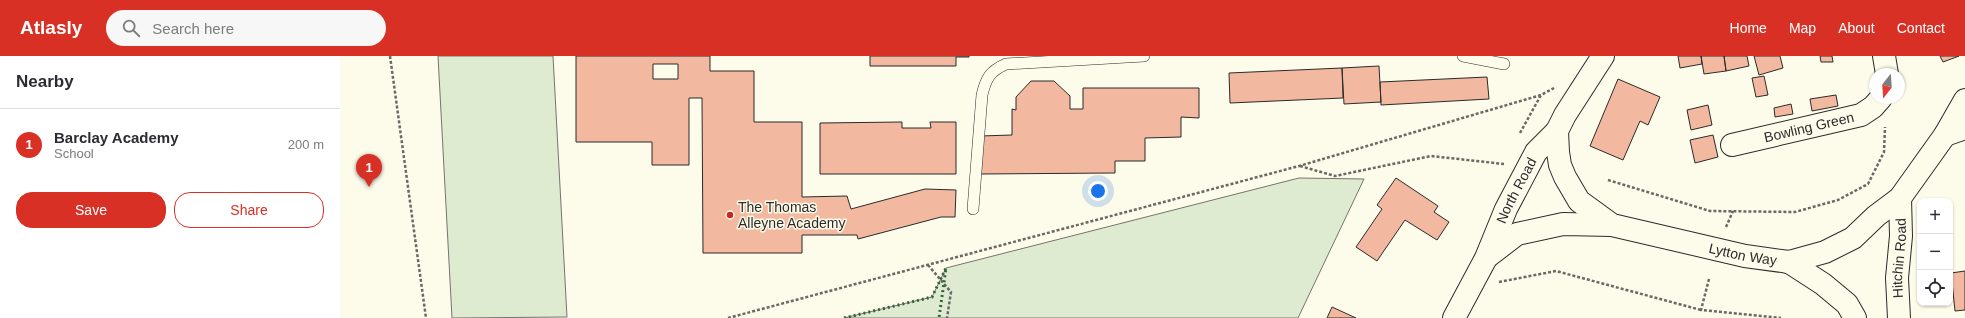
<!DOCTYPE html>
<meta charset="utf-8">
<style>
:root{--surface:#fff;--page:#f7f7f7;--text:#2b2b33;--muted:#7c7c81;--line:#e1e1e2;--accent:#d93025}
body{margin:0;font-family:Arial,sans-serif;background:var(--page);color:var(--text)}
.controls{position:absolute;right:12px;bottom:12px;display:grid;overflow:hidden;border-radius:8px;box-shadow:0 1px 3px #0004}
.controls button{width:36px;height:36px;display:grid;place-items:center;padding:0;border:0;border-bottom:1px solid var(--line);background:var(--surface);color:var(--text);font:20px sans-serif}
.compass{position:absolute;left:1529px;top:12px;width:36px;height:36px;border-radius:50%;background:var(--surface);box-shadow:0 1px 3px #0004;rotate:197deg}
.you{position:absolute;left:758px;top:135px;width:14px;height:14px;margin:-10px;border:3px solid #fff;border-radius:50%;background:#1a73e8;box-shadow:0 0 0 6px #1a73e833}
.badge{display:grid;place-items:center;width:26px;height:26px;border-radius:50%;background:var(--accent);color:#fff;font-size:13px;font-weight:700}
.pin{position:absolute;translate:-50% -33px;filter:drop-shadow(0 1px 2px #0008)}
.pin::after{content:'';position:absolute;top:21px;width:14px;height:12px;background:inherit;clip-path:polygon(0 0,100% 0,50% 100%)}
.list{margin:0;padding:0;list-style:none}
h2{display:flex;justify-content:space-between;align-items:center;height:52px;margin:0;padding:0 16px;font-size:17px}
h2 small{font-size:13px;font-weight:400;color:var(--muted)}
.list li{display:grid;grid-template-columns:26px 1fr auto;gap:12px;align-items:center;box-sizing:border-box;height:72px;padding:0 16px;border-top:1px solid var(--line)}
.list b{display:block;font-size:15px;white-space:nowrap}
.list p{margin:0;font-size:13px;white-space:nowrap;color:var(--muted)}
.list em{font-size:13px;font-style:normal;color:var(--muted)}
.actions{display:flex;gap:8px;padding:12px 16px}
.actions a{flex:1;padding:9px 0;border:1px solid var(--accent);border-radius:16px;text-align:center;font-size:14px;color:var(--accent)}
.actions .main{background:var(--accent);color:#fff}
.icon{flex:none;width:22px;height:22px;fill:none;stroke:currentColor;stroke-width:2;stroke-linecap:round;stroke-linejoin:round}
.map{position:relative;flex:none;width:1625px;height:262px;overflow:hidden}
header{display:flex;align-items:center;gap:24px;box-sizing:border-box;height:56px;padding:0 20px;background:var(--accent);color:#fff}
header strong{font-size:19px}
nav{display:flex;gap:22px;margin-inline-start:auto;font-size:14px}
.search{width:280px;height:36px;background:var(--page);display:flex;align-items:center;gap:10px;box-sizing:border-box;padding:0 14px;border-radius:22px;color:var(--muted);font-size:15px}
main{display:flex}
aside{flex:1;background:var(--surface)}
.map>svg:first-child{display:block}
.green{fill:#deebd1;stroke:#74746e}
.building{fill:#f2b8a0;stroke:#2b2b2b;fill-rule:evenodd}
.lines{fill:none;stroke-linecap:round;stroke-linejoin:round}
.lane-casing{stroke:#2b2b2b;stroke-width:12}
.street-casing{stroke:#2b2b2b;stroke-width:24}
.secondary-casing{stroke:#2b2b2b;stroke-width:24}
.primary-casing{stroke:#2b2b2b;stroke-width:24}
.path{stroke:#6a6964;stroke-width:2.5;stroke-dasharray:3 2;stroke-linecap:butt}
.lane{stroke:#fdfbea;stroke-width:11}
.street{stroke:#fdfbea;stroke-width:22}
.secondary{stroke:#fdfbea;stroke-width:22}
.primary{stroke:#fdfbea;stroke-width:22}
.hedge{stroke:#34623c;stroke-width:3;stroke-dasharray:2 3;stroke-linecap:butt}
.poi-dot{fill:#c62828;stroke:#fdfbea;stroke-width:1.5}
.labels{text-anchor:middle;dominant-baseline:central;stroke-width:3;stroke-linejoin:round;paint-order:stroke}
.street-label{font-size:14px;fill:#2b2b2b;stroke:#fdfbea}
.poi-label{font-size:14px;fill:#2b2b2b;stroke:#fdfbea;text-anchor:start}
</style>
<header>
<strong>Atlasly</strong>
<div class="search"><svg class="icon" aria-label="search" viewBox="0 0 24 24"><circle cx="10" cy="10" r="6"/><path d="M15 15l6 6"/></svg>Search here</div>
<nav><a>Home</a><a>Map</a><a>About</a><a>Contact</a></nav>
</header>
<main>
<aside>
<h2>Nearby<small></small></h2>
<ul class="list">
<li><span class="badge">1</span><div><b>Barclay Academy</b><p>School</p></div><em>200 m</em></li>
</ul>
<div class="actions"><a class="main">Save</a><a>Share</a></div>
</aside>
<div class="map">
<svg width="1625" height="262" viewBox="0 0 1625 262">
<rect width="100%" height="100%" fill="#fdfbea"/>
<!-- green -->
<path class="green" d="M98,0H213L227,261L112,262Z
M959,122L1024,123L958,262H504L592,241L606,212Z"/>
<!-- building -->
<path class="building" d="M236,0H370V15H414V66H462V141L507,140L511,153L585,133L616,134L615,161H601L518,183L517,179H462V197H363L362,42H349V109H312V86H236ZM313,8H338V23H313Z
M530,0H629V1H616V10H530Z
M1338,0H1361L1362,8L1340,12Z
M1361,0H1384L1386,15L1364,18Z
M1384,0H1407L1409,10L1386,15Z
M1414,0H1440L1443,12L1419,19Z
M1480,0H1492L1493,6H1481Z
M1600,0H1619L1603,6Z
M1039,10L1041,46L1004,48L1002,12Z
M1002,12L1003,42L890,47L889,17Z
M1424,20L1428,39L1416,41L1412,22Z
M1147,21L1149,43L1041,49L1040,26Z
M1278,23L1320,41L1308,69L1300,65L1283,104L1250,90Z
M691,25H714L730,40V53H743V32H859V62L841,61V81L805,82V105H775V117L641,118L640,80L672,79V53L676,54V41Z
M1496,39L1498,50L1472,55L1470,43Z
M1451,48L1453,58L1435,61L1434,52Z
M1368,49L1372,69L1351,74L1347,54Z
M562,66V72H591L590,66H616V118H480V67Z
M1373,79L1378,101L1355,107L1350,84Z
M1056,122L1098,150L1094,156L1109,166L1097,184L1065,164L1037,205L1016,191L1042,153L1037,149Z
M1625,215V254L1615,255L1611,217Z
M992,251L1016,262H987Z"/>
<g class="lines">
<!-- lane casing -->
<g class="lane-casing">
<path id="lane" d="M1123,0L1164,8
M633,153L642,39C646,22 650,15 666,8L804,0"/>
</g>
<!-- street casing -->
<g class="street-casing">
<g id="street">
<path d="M1544,0L1547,18"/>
<path id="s1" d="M1392,89L1521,59L1533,51L1541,42"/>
</g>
</g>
<!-- secondary casing -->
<g class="secondary-casing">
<g id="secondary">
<path d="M1605,79L1625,72"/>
<path d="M1147,201L1177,178L1223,168L1272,169"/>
<path id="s2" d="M1114,262L1146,202L1166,153L1196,96L1217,75"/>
</g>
</g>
<!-- primary casing -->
<g class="primary-casing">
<g id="primary">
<path id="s3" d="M1263,0L1225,59L1217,75L1218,96L1220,109L1225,121L1239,145L1272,169L1405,200L1449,206L1485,196L1513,182L1536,160L1560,142L1605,79L1625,44"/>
<path d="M1449,206L1483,228L1507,248L1515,262"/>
<path id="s4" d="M1559,262L1557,222L1561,180L1560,142"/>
</g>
</g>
<!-- path -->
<path class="path" d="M50,0L86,262
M1180,77L1201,39
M960,110L995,120L1091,100L1164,108
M1268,124L1370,155L1455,156L1498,144L1528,128L1544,96L1545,71
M1386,171L1393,155
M588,209L611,236L607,262
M1369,223L1361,254L1441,262
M1159,226L1216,215L1361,254
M388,262L959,110L1201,39L1214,32"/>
<!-- lane -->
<use href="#lane" class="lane"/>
<!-- street -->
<use href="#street" class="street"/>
<!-- secondary -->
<use href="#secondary" class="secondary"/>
<!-- primary -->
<use href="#primary" class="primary"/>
<!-- hedge -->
<path class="hedge" d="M504,262L592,241L606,212L599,262"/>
</g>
<!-- markers -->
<circle class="poi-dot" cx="390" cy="159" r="4"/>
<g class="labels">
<!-- street labels -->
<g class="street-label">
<text stroke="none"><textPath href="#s1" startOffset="79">Bowling Green</textPath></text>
<text stroke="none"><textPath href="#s2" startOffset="142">North Road</textPath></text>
<text stroke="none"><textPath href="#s3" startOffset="338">Lytton Way</textPath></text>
<text stroke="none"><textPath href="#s4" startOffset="60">Hitchin Road</textPath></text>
</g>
<!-- poi labels -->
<g class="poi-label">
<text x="398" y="151">The Thomas<tspan x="398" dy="16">Alleyne Academy</tspan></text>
</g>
</g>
</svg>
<div class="controls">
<button>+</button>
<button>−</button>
<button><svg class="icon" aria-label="locate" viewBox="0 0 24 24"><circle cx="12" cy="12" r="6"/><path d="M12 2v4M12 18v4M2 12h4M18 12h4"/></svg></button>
</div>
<svg class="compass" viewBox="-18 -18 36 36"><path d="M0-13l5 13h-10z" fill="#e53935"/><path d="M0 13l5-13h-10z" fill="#7c7c81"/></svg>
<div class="you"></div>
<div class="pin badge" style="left:29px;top:131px">1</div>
</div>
</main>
